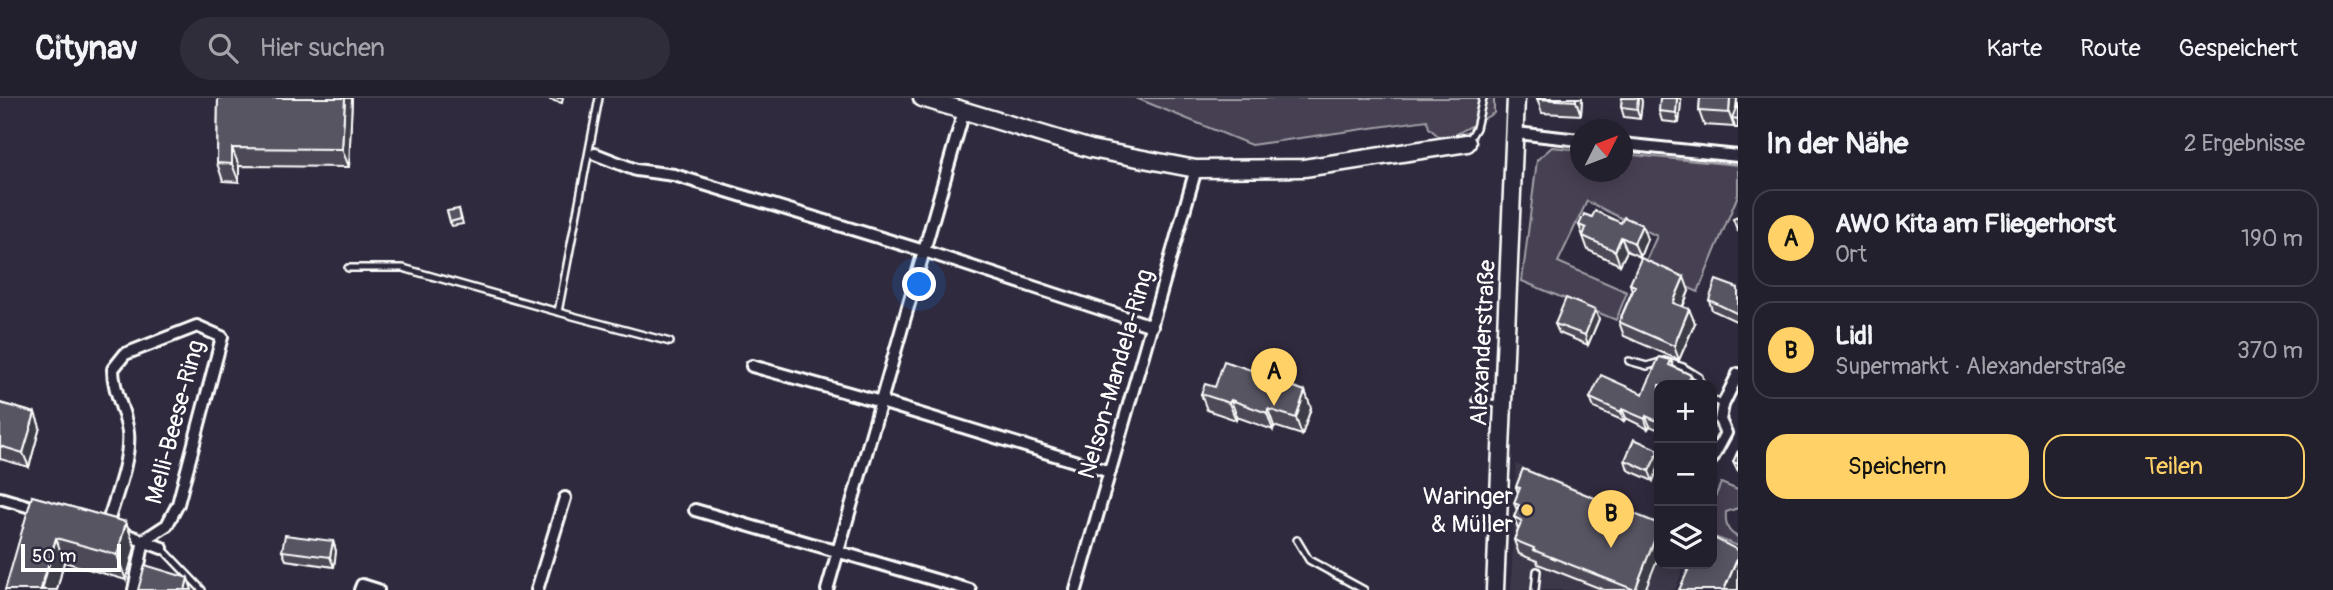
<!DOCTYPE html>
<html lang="de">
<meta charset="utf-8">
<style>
:root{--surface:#23202e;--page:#2f2d3a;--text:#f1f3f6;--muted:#a3a3aa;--line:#403e4a;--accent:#ffd166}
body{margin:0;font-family:Pangolin,sans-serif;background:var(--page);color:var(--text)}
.controls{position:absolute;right:21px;bottom:21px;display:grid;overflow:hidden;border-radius:14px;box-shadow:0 4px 18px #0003}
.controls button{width:63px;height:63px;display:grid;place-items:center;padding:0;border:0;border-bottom:2px solid var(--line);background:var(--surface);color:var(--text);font:35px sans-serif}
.compass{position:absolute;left:1570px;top:21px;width:63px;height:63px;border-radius:50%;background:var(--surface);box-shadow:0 4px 18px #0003;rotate:48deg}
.scale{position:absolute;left:21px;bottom:18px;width:100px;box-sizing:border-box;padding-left:7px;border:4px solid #fff;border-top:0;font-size:19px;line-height:24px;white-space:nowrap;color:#fff;-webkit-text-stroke:5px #2f2a3d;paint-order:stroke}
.you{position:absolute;left:920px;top:187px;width:24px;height:24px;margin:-18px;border:5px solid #fff;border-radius:50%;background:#1a73e8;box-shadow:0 0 0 10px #1a73e833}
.badge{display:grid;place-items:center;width:46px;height:46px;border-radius:50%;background:var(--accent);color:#111;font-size:23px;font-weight:700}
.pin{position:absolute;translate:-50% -58px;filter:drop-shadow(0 2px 4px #0008)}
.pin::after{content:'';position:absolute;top:37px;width:24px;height:21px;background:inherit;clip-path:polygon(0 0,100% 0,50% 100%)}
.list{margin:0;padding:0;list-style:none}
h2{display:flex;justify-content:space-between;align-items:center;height:91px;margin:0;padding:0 28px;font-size:30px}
h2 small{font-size:23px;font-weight:400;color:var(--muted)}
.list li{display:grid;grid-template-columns:46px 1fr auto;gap:21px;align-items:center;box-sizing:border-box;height:98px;margin:0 14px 14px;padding:0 14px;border:2px solid var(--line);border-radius:21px}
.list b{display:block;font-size:26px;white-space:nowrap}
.list p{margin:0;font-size:23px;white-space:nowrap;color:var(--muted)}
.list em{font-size:23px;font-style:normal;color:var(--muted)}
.actions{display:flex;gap:14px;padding:21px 28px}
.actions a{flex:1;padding:16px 0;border:2px solid var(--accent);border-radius:21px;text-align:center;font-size:24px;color:var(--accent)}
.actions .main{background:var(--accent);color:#111}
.icon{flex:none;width:38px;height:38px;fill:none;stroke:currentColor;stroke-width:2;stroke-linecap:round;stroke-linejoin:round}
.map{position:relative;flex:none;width:1738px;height:492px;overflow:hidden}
header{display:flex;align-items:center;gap:42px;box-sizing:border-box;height:98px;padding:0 35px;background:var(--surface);border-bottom:2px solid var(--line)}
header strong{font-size:33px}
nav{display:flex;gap:38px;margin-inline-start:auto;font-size:24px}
.search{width:490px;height:63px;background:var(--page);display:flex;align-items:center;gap:18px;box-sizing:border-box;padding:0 24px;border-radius:38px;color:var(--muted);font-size:26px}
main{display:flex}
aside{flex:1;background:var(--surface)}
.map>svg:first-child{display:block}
.built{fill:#3c3749}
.green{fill:#464152;stroke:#a2a0a8;stroke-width:2}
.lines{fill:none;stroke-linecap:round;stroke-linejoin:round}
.lane-casing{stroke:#fff;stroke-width:10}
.street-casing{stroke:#fff;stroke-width:16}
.secondary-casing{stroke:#fff;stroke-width:21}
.lane{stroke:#2f2a3d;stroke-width:5}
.street{stroke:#2f2a3d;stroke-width:10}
.secondary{stroke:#2f2a3d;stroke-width:16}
.wall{fill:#4d4956;stroke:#fff;stroke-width:2}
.shaded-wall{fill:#3e3c46;stroke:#fff;stroke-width:2}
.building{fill:#595564;stroke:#fff;stroke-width:2}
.poi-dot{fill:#ffd166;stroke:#2f2a3d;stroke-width:2.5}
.labels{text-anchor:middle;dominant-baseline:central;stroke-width:6;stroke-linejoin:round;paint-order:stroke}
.street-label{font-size:24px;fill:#fff;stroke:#2f2a3d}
.poi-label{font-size:24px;fill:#fff;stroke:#2f2a3d;text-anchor:end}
</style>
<header>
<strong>Citynav</strong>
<div class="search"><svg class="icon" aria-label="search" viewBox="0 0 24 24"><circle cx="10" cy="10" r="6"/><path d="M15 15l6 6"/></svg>Hier suchen</div>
<nav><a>Karte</a><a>Route</a><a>Gespeichert</a></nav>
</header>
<main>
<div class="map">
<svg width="1738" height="492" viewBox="0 0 1738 492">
<rect width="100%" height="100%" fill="#2f2a3d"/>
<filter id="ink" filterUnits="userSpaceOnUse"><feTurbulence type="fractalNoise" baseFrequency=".0143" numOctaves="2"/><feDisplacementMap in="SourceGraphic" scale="14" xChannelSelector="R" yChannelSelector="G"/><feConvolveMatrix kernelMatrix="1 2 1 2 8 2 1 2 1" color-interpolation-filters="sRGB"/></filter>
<g filter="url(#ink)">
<!-- built -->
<path class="built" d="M1516,366L1659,423V466H1685L1675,492H1511Z"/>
<!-- green -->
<path class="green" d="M1136,0H1494V15L1444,43L1429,30L1427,22L1251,47Z
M1552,49L1580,52V74H1622L1623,56L1738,67V97L1698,194L1643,169L1657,138L1587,103L1558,164L1627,194L1616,222L1522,183L1537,62Z
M1721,385L1738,392V410L1726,414C1725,426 1727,434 1738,439V448L1712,438V406Z"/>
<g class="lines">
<!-- lane casing -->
<g class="lane-casing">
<path id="lane" d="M599,0L558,214L670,244
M1469,42L1476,30L1483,0
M348,170H403L558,214
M1629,263L1647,268L1664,263L1683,269L1699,279L1701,287
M1712,301L1723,307
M1476,302L1500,307
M1297,442L1309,462L1364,492
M162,450L202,492
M1535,492L1537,473"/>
</g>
<!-- street casing -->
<g class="street-casing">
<path id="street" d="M1516,35L1580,42
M1622,46L1738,58
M595,56L636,72L674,77L924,153L1152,228
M752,268L881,304L1110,374
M1712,361L1726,335L1720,322L1723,307L1738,276
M0,400L41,412
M695,412L970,492
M106,430C114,403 131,362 128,334C125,312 113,294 113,271L125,256L197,228L222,239L178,406L167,427L144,442L134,492
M117,433L162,450
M360,492L362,487L378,492
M537,492L565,400
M827,492L964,13
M1076,492L1196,71"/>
</g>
<!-- secondary casing -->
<g class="secondary-casing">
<path id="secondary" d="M922,0L1091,51L1196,71L1304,70L1467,45
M1495,492L1516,0"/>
</g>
<!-- lane -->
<use href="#lane" class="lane"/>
<!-- street -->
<use href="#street" class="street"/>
<!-- secondary -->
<use href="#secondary" class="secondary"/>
</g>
<!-- wall -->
<path class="wall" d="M218,0H352L349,69L239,68V84L223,83L217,65Z
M550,0H563L562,5L550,2Z
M1537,0H1582L1581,17L1542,15Z
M1622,0H1641L1642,4L1640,21L1624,19L1621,9Z
M1700,0H1737L1736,10L1738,5V30H1735L1734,26V29L1704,27L1699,13Z
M1681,3L1679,25L1662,23L1659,13Z
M459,111L463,126L452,128L450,124Z
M1738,119V134L1733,121Z
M1579,127L1647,141L1640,159L1627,153L1620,167L1588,152Z
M1630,186L1689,193L1683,209L1695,225L1679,262L1624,238L1619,224L1632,193Z
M1738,190V224L1712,212L1709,202Z
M1595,212L1599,221L1588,247L1559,235L1555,226Z
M1671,262L1674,269L1691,277L1695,286L1659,287V332L1650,328L1648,331L1626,320L1624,323L1594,310L1590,300L1643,296Z
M1276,283L1305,293L1311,310L1302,337L1274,328L1273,332L1237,319L1236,322L1207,312L1201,296L1215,289Z
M0,305L35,315L40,329L29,369L0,361Z
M1659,352L1653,383L1628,372L1625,362Z
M1738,353V374L1733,364Z
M1523,371L1645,492H1604L1538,466L1537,463L1519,456L1514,442L1518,431L1514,419L1517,412L1514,405L1518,395L1516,389Z
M32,398L126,424L135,449L126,482L64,464L57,492Z
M333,443L336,453L334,469L286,462L282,453Z"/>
<!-- shaded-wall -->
<path class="shaded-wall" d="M345,0H352L349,69L342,51Z
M1576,0H1582L1581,17L1576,3Z
M1638,0H1641L1642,4L1640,21L1637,11Z
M1677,0H1680L1681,3L1679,25L1676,15Z
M1730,0H1737L1735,20H1732L1734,26V29L1729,15Z
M232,50L239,68V84L232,66Z
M1642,127L1647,141L1640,159L1634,145Z
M1621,139L1627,153L1620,167L1615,153Z
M1684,179L1689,193L1678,219L1673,205Z
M1689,211L1695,225L1679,262L1674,248Z
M1595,212L1599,221L1588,247L1585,237Z
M1691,277L1695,286L1687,287Z
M1305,293L1311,310L1302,337L1296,320Z
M1231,302L1237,319L1236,322L1229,305Z
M1268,311L1274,328L1273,332L1267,315Z
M1622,311L1626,320L1624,323L1621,314Z
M35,315L40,329L29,369L23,355Z
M1646,318L1650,328L1648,331L1645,321Z
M1659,352V368L1653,383L1649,373Z
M126,424L135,449L126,482L117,457Z
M1659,430V457L1645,492H1635Z
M56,440L64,464L57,492H42Z
M333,443L336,453L334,469L330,459Z
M1738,459V492H1724Z
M188,480L192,492H185Z"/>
<!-- building -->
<path class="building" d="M218,0H345L342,51L232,50V66L217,65Z
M1537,0H1576V3L1537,1Z
M1622,0H1638L1637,11L1621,9Z
M1660,0H1677L1676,15L1659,13Z
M1700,0H1730L1729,15L1699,13Z
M1738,5V21L1732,20Z
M459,111L461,121L450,124L447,113Z
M1595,113L1621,125L1624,119L1642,127L1634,145L1621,139L1615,153L1583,138L1586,130L1579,127L1584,116L1592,119Z
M1641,160L1684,179L1673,205L1689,211L1674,248L1619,224L1635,188L1630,186Z
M1716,182L1738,190V216L1709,202Z
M1566,200L1595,212L1585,237L1555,226Z
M1659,259L1671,262L1669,267L1691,277L1687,287H1659V324L1646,318L1645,321L1622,311L1621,314L1590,300L1601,277L1643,296Z
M1224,263L1275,280L1274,282L1305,293L1296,320L1268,311L1267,315L1231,302L1229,305L1201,296L1205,286L1215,289Z
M0,305L35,315L23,355L0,348Z
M1634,341L1659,352L1649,373L1625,362Z
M1738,353V366L1733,364Z
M1523,371L1659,426V430L1635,492L1533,452L1534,450L1514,442L1522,423L1514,419L1519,407L1514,405L1520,390L1516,389Z
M32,398L126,424L117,457L56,440L41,491L46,492H5Z
M285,437L333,443L330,459L282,453Z
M1712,439L1738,452V459L1724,492H1679L1691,466H1712Z
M145,467L188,480L185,492H138Z"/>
</g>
<!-- markers -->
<circle class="poi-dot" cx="1527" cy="412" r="7"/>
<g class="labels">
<!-- street labels -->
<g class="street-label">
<text transform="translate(1483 245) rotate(-87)">Alexanderstraße</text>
<text transform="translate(1116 276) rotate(-74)">Nelson-Mandela-Ring</text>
<text transform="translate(175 324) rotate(-75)">Melli-Beese-Ring</text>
</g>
<!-- poi labels -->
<g class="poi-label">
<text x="1513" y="398">Waringer<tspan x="1513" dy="28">&amp; Müller</tspan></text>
</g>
</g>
</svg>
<div class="controls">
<button>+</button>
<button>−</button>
<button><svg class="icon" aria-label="layers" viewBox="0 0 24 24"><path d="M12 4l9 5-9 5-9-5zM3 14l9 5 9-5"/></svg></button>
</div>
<svg class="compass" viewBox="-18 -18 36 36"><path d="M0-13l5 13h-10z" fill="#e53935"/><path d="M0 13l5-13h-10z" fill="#a3a3aa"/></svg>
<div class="scale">50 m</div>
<div class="you"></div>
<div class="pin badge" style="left:1274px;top:308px">A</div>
<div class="pin badge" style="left:1611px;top:450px">B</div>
</div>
<aside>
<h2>In der Nähe<small>2 Ergebnisse</small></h2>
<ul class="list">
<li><span class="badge">A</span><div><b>AWO Kita am Fliegerhorst</b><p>Ort</p></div><em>190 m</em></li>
<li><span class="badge">B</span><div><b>Lidl</b><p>Supermarkt · Alexanderstraße</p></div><em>370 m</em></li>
</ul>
<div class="actions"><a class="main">Speichern</a><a>Teilen</a></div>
</aside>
</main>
